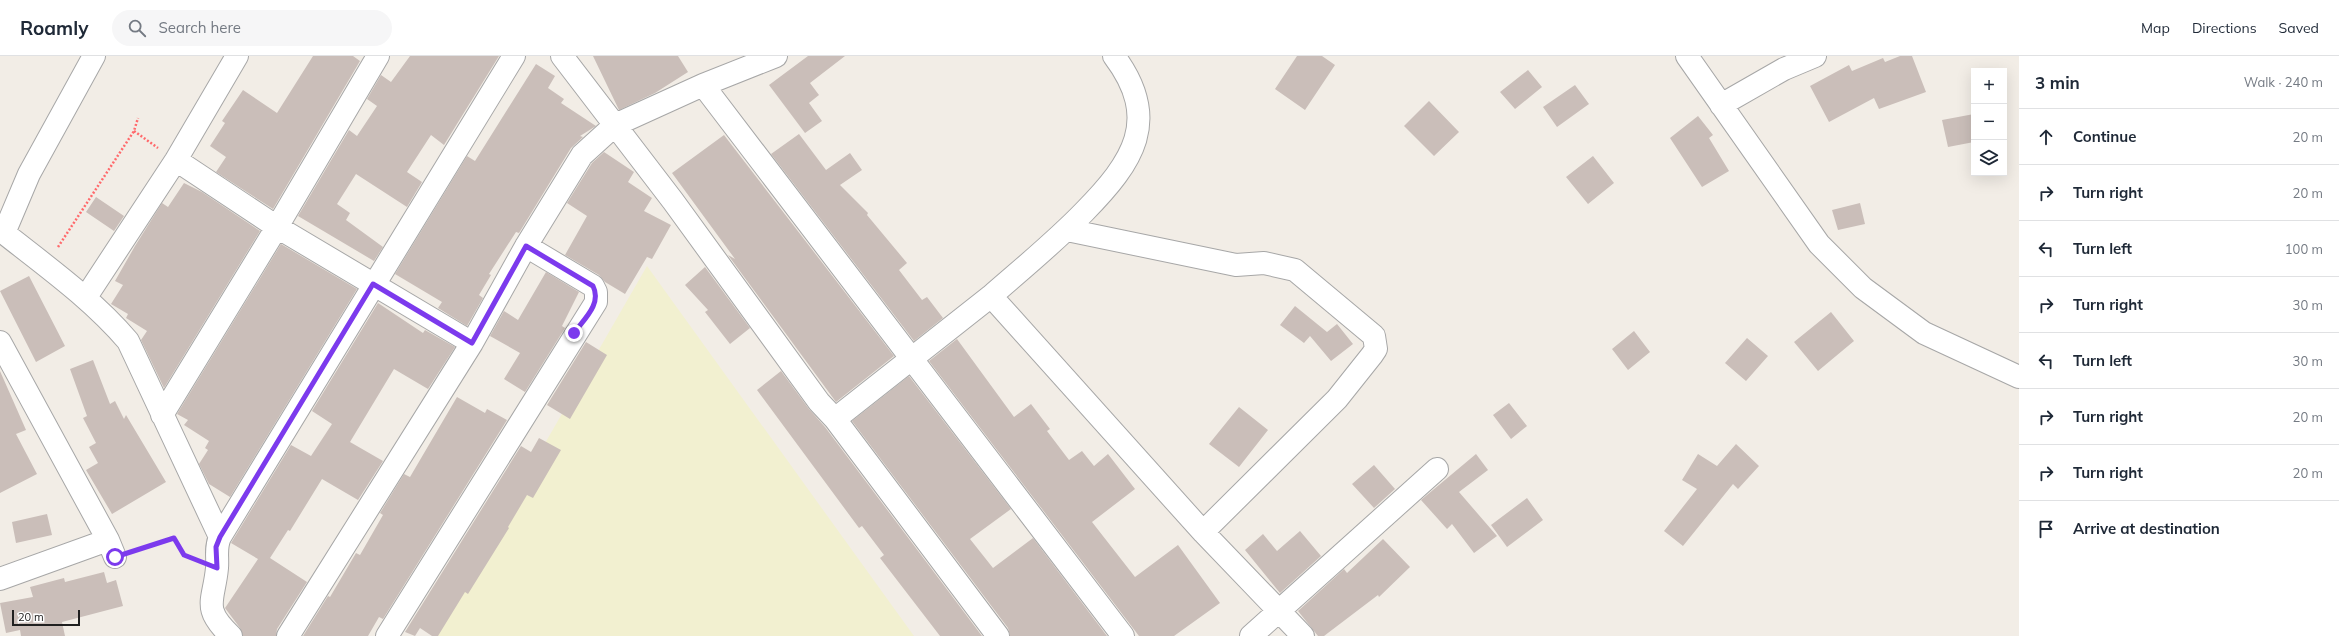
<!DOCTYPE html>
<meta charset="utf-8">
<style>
:root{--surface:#fff;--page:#f6f6f7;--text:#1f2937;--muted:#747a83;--line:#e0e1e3}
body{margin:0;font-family:Mulish,sans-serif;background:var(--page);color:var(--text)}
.controls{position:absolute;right:12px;top:12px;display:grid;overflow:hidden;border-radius:0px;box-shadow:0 4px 16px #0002}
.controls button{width:36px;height:36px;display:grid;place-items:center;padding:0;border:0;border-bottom:1px solid var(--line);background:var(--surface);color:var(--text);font:20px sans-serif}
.scale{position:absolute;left:12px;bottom:10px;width:68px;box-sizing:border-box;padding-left:4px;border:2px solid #202020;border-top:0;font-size:11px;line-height:14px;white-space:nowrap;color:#202020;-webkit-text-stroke:3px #fff;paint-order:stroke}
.stop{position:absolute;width:12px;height:12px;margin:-9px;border:3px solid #7c3aed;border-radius:50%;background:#fff}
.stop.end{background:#7c3aed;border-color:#fff;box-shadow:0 1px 4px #0008}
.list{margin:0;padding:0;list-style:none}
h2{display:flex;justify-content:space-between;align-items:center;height:52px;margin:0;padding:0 16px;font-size:17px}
h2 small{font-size:13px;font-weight:400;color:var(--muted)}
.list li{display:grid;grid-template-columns:26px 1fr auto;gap:12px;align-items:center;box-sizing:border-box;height:56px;padding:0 16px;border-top:1px solid var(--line)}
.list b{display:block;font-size:15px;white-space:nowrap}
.list em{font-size:13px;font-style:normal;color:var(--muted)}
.icon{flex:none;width:22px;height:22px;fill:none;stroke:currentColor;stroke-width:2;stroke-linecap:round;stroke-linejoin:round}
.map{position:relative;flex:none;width:2019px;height:580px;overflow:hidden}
header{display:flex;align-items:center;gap:24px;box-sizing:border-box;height:56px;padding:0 20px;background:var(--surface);border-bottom:1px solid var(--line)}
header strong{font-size:19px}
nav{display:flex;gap:22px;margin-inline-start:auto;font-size:14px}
.search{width:280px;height:36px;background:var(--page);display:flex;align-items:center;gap:10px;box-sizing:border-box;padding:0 14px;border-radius:22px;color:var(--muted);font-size:15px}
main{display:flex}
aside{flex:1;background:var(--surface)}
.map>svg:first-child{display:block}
.farmland{fill:#f2f0d0}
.building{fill:#cabeb9}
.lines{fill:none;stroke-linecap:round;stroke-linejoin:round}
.street-casing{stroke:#a7a7a7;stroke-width:24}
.path{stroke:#ff6a6c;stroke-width:2.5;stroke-dasharray:2 2;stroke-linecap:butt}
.street{stroke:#fff;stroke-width:22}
.route{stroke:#7c3aed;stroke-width:5}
</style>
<header>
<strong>Roamly</strong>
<div class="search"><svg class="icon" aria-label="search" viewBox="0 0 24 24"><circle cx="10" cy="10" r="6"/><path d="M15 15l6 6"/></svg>Search here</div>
<nav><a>Map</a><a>Directions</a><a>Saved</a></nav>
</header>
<main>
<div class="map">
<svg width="2019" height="580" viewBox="0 0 2019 580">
<rect width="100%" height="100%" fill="#f2ede6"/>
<!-- farmland -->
<path class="farmland" d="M647,210L914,580H434Z"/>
<!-- building -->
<path class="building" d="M313,0H353L360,5L273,153L216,116L226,101L210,90L225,67L222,65L243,34L277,57Z
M410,0H499L444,89L431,79L407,116L422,126L407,151L356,118L337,148L350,157L346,164L383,191L374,205L298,160L349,74L357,80L377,50L367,43L381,19L391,26Z
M593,0H678L688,16L655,37L619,54Z
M808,0H845L810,27L819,39L809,47L822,65L805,77L769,29Z
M1297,0H1322L1335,9L1305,54L1275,33Z
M1900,0H1912L1926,36L1879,53L1874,42L1829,66L1810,30L1849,9L1852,15L1883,2L1885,6Z
M536,8L555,20L548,32L564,43L561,47L596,70L580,80L583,81L571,92L519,177L516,176L489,218L491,219L479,239L483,242L467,270L438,252L442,246L395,218L467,100L475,105Z
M1528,14L1542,31L1515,53L1500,36Z
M1575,29L1589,48L1557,71L1543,51Z
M1429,45L1459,76L1434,100L1404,70Z
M1974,58V86L1948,91L1942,64Z
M1698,60L1713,79L1709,82L1729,115L1702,131L1670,82Z
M799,78L826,114L850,97L862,114L840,129L868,157L867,159L907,207L899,214L922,244L927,241L943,262L914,285L771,98Z
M724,79L894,300L836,346L728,199L735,203L672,117Z
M604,96L634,116L628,126L652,142L644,155L671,169L652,203L647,201L625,238L605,226L599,219L565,199L587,160L567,147L592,107Z
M1593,100L1614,127L1588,148L1566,121Z
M184,127L202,136L260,175L164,332L141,284L147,275L126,262L128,258L111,248L123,229L115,225L135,190L162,147L168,151Z
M96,141L124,160L114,175L86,156Z
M1860,147L1865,168L1838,174L1832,154Z
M281,188L357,233L230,441L209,428L199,408L208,394L205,392L209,385L184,369L188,364L177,358Z
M705,211L750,272L730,288L705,256L708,254L685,229Z
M546,216L579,236L562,270L565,272L525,336L504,323L520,297L490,280L504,255L518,264Z
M29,220L65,290L36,306L0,235Z
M378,247L423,277L425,274L455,291L428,333L394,313L350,386L383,405L358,444L322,423L290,475L288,474L270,502L307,526L277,573L276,580H243L240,572L225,552L258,503L231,487L291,389L311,400L332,368L312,355Z
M1295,250L1327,276L1337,268L1353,288L1331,305L1310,280L1304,287L1280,269Z
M1831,256L1854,285L1818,315L1794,286Z
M1634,275L1650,296L1628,314L1612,293Z
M1747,282L1768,300L1746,325L1725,307Z
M957,283L1014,361L1031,348L1050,373L1047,375L1069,404L1082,395L1094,410L1108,398L1135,433L1092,466L1135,521L1178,489L1220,547L1174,580H1139L929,305Z
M586,286L607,299L570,363L547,349Z
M93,304L110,348L115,345L124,363L126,359L166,426L112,458L86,414L98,407L89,391L96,387L83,362L87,360L70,313Z
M0,315L26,374L16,378L37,418L0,437Z
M781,315L809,353L825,371L982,580H940L880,502L884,499L862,470L859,472L757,334Z
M909,320L1011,453L970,483L993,512L1033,482L1107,580H1010L1008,572L852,365Z
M457,341L485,357L487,353L507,364L383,563L379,561L368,580H303L328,540L330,541L356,497L360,499L383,459L380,457L404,418L410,421Z
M1509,347L1527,370L1511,383L1493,359Z
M1239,351L1268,374L1239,411L1209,388Z
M539,382L561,394L533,442L527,439L508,471L509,472L468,538L465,536L438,580H432L420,572L415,580L405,576L521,390L531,396Z
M1736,388L1759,410L1738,433L1733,428L1683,490L1664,475L1697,433L1682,424L1698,398L1717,410Z
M1476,398L1488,414L1459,436L1497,480L1474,497L1452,468L1447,473L1421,444Z
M1374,409L1395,433L1374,452L1352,428Z
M1527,442L1543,464L1507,491L1491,469Z
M47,458L52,479L16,487L12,466Z
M1300,475L1321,500L1280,537L1245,494L1263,478L1277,495Z
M1383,483L1410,511L1379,541L1378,539L1324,580H1318L1298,555L1344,513L1347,517Z
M104,516L107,527L116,524L123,550L62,566L65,580H21L20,574L6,577L0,547L33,541L30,531L64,522L65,526Z"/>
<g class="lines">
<!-- street casing -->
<g class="street-casing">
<path id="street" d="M94,0L29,118L4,177C47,211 92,243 128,285L220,481
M562,0L673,145L819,346L835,363L998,580
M1687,0L1819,188L1863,232L1924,277L2019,321
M703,29L1123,580
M1721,49L1784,13L1815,0
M176,104L277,171L472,287
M1067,174L1236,209L1264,207L1295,214L1374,280L1376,293L1372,299L1337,343L1203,476
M991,240C1023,212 1055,186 1084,156C1133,106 1162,64 1114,0
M86,241L176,104L237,0
M0,286L108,484L115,501
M162,359L277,171L378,0
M835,363L991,240L1203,476L1303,580
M0,523L108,484
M231,580C201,552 214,545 217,512C218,500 215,492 220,481L514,0
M288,580L472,287L526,190L582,99L615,69L703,29L776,0
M387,580L596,246V236L593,230L526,190
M1251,580L1437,413"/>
</g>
<!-- path -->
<path class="path" d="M134,75L158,92
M58,191L134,75L138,62
M135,495L174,482L184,499L194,503"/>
<!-- street -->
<use href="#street" class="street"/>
</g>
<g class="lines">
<!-- route -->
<path class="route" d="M115,501L174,482L184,499L217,512L216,491L220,481L373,228L472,287L526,190L593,230C602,248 584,263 574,277"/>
</g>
</svg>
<div class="controls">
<button>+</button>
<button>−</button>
<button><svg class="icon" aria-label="layers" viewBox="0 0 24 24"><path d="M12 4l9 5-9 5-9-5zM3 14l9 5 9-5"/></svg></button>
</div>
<div class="scale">20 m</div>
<div class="stop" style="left:115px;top:501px"></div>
<div class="stop end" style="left:574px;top:277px"></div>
</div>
<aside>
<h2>3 min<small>Walk · 240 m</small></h2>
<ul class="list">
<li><svg class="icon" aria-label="ahead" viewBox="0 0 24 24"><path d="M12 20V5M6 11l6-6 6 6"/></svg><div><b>Continue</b></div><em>20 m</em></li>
<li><svg class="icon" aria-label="right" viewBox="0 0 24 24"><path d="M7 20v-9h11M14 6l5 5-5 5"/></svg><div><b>Turn right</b></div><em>20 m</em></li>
<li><svg class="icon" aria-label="left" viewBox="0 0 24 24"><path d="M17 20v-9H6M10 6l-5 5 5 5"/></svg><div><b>Turn left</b></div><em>100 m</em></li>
<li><svg class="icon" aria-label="right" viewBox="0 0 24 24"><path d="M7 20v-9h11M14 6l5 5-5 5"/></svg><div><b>Turn right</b></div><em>30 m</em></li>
<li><svg class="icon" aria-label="left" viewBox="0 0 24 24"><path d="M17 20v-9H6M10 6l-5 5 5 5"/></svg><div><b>Turn left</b></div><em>30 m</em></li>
<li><svg class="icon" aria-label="right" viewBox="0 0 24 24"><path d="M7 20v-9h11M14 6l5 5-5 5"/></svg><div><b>Turn right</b></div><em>20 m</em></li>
<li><svg class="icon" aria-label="right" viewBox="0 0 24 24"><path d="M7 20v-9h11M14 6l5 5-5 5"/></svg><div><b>Turn right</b></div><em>20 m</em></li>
<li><svg class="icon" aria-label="arrive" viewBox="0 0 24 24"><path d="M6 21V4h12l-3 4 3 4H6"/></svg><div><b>Arrive at destination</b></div></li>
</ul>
</aside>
</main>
